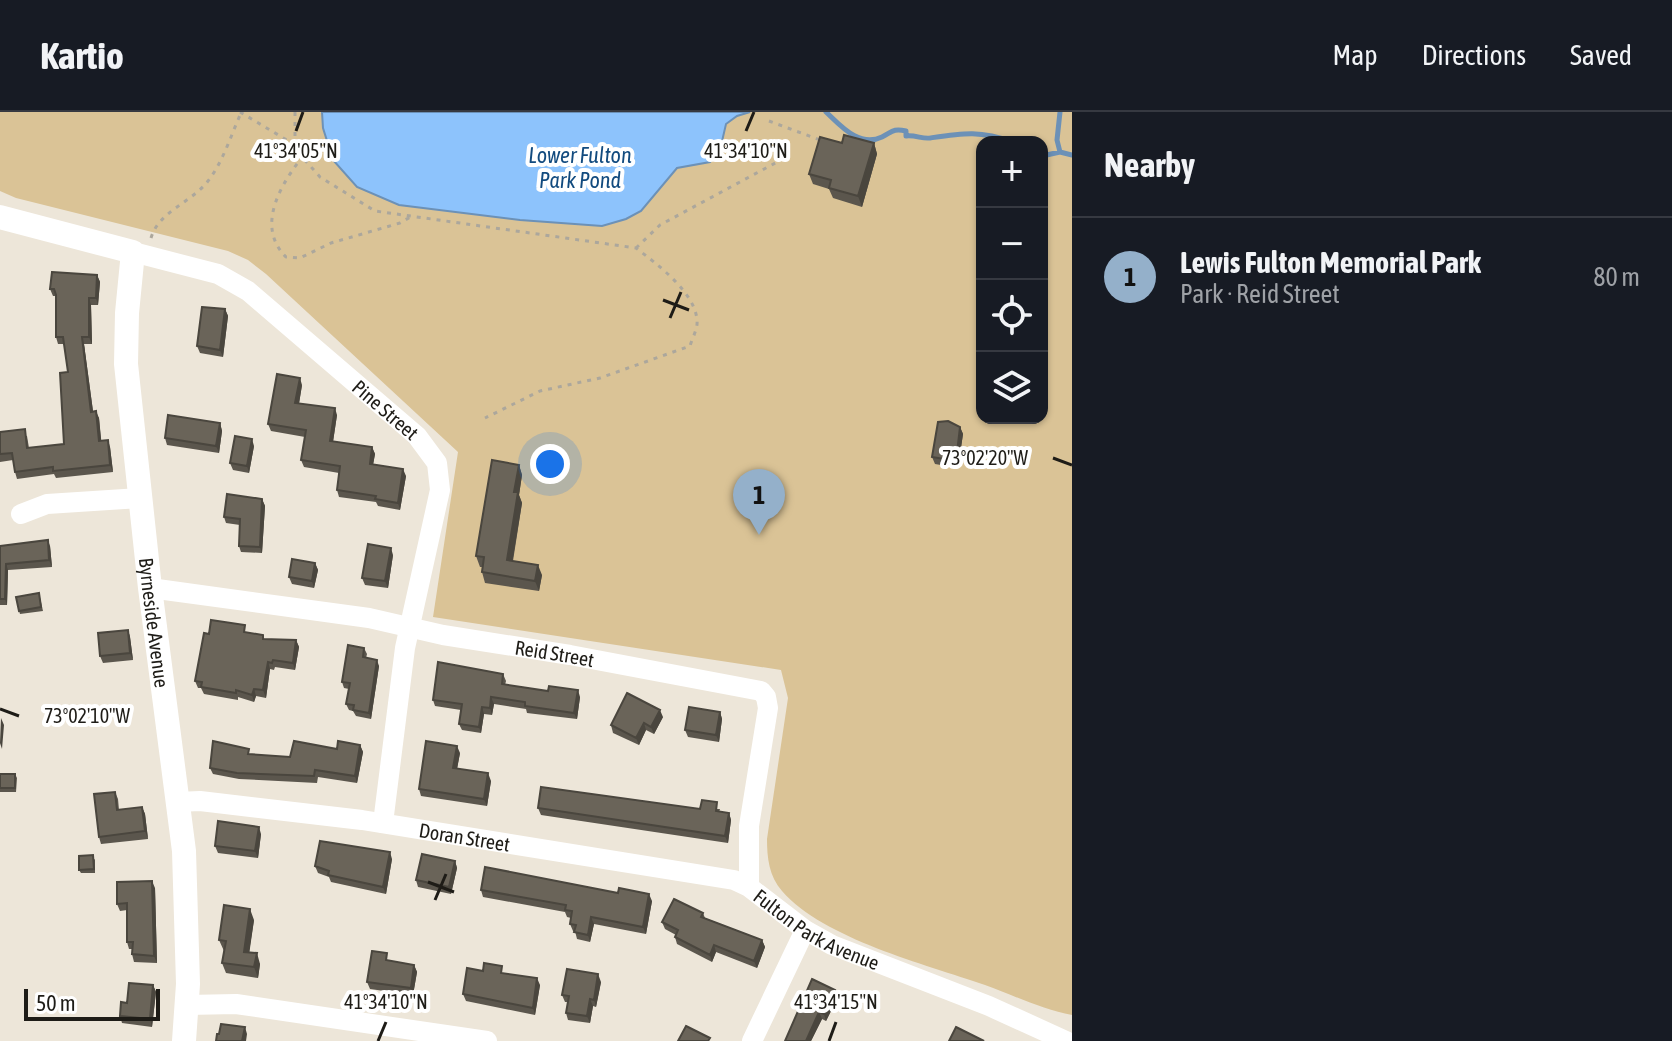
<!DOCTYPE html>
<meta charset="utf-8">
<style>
:root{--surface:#171b24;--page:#242831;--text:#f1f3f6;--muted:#9ea1a6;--line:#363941;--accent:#94b0ca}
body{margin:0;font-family:"Asap Condensed",sans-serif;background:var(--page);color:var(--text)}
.controls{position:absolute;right:24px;top:24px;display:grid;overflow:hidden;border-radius:16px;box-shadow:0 2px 6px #0004}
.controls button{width:72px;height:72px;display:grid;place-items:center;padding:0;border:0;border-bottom:2px solid var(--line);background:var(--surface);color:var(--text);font:40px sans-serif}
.scale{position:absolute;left:24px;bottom:20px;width:136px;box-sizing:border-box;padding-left:8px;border:4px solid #1e1c17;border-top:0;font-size:22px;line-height:28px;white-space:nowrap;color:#1e1c17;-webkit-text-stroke:6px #fff;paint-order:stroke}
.you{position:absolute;left:550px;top:352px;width:28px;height:28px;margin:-20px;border:6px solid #fff;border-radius:50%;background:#1a73e8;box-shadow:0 0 0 12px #1a73e833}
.badge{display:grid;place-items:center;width:52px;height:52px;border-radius:50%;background:var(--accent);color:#111;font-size:26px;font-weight:700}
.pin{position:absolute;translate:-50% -66px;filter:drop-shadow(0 2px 4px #0008)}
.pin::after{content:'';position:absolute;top:42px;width:28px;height:24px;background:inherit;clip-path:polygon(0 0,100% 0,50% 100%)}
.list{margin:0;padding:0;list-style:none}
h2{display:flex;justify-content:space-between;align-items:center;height:104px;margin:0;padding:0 32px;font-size:34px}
h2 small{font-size:26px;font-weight:400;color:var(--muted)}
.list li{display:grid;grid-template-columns:52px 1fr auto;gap:24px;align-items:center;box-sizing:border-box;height:120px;padding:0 32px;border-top:2px solid var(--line)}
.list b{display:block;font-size:30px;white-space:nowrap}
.list p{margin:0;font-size:26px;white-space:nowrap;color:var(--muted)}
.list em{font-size:26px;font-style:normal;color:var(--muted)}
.icon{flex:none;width:44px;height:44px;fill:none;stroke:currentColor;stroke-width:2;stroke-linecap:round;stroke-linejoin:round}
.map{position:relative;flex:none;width:1072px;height:929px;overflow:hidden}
header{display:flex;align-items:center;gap:48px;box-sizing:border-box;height:112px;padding:0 40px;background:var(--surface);border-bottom:2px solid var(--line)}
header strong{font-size:38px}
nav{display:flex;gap:44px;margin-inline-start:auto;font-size:28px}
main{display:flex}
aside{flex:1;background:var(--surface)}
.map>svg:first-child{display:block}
.green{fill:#dac396;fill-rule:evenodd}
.water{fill:#8dc3fc;stroke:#6c91b7;stroke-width:2}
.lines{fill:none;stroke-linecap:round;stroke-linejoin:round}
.stream{stroke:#6c91b7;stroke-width:5}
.path{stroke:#aca79c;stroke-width:3;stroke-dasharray:4 6;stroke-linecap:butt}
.minor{stroke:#fff;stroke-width:20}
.tertiary{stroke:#fff;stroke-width:24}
.wall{fill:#5b564d}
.shaded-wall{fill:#4a463e}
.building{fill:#6a6459;stroke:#4a463e;stroke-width:2}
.ticks{fill:none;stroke:#1e1c17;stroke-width:3}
.labels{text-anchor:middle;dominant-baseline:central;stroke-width:8;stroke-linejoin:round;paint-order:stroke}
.street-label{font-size:20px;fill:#1e1c17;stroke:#fff}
.water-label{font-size:22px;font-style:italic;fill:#124b7f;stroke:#fff}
.ticks-label{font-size:20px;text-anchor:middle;fill:#1e1c17;stroke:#fff;stroke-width:8;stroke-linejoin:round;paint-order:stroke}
</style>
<header>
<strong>Kartio</strong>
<nav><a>Map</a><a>Directions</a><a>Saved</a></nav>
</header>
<main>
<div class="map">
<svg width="1072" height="929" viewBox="0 0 1072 929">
<rect width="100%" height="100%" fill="#ede6d9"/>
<!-- green -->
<path class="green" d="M0,0H1072V903C1043,898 1013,883 985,873C925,852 824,827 782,779C769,764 767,746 767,727L788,586L781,558L433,505L458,340L266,162L248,148L228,139L16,86L0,79ZM982,30H1042V306H982Z"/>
<!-- water -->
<path class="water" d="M322,0H750L737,4L726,12L720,38L710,50L677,56L641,99L626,107L602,114L520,108L399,93L357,75L333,48L323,16Z"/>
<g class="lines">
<!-- stream -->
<path class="stream" d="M826,0C840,13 859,36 882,25C892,20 893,16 906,19V24C916,23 922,27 930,26C963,21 980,18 1013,30
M1060,0L1057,28L1060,40
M1042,44L1060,40L1072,43"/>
<!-- path -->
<path class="path" d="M240,0L295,33
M295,0V29L304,47L320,65L375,99L636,136C657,152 696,181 697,209C698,216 692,227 690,234L600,266L540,279L485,306
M769,9L820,28
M303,44C281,72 255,114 286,145L300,146L331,131L400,111L412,104
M151,126C159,99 191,91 208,69C223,50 231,23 241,1L239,0
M636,136L660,113L779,49"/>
<!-- minor -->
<g class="minor">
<path id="s1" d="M133,140L218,162L248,179L417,324L437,351L440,378L405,536L383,711"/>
<path d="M21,402L47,392L140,386"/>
<path id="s2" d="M150,476L369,506L443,523L570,543L761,579L766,585L768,596L749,714V775"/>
<path id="s3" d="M177,690L200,689L362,708L734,768L749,775L805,818L832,833L989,894L1066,929"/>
<path d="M187,893L236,892L487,929"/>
<path d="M752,929L805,818"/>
</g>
<!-- tertiary -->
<path class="tertiary" id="s4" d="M0,105L133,140L127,201L126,252L150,476L184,739L188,872L184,929"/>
</g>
<!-- wall -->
<path class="wall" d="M842,31H874L877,42L862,95L833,86L829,77L813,72L809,62Z
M97,163L100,170L98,193H91L92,232H84L93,299L99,306L101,329L110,335L113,360L56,366L54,362L17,367L15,360L13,348L0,350V320L27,324L29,336L64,332L68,260L64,232H58L56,225V184H53L50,177Z
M225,197L228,204L223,245L200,241L197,234Z
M302,273L299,291L337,303L333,330L372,335L375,342L373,352L406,364L400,398L378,394L376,390L339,385L337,378L339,361L304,355L301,348L305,325L271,319L268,312Z
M220,311L222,319L219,341L167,333L165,326Z
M960,315L963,322L958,356L935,352L932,345Z
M254,334L249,361L233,358L230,351Z
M519,353L522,363L519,383L522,391L513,449L542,463L539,479L485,471L482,460L483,455H480L476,444Z
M262,387L265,394L262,441L241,440L239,434L240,413L226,411L224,405Z
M0,434H50L52,455L8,458L7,493H0Z
M393,443L388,476L365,473L362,466Z
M315,451L318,458L314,476L292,472L289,465Z
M39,481L43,499L20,502L19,499Z
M128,518L130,525L133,548L103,551L100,544Z
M248,521L265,527L296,528L299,535L295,558L275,555L274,558L270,557L266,586L256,584L254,590L238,585V588L204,582L201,576H198L195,569L209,522Z
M364,536L367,542L366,546L379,554L371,607L356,604L353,599L349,598L346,592L349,577L344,576L342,570Z
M503,562L506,569L505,573L580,585L577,607L527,601L526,597L494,592L492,603L484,602L481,621L462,618L459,612L461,598L435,594L433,588Z
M720,600L722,607L719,630L688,625L685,618Z
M663,605L654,622L646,618L639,633L613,621L611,613Z
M360,633L363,640L357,671L318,665L317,671L239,667L213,662L210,656L251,643L290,645Z
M460,641L457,656L491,669L487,694L421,684L419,677Z
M0,662H15L17,666L16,680H0Z
M115,680L118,687L119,698L142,695L145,702L148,727L101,732L99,725Z
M538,696L720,697L719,700L729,701L731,708L728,731L541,703Z
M261,722L258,746L218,741L215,734Z
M95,747V761H81L79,758Z
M392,747L386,782L331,770L329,765L318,761L315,754Z
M455,749L457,756L451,782L418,775L416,768Z
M155,776L157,851L134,850L132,842V837H129L127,830V798L120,799L117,792Z
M481,778L652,789L646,822L594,812L590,830L577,827L575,819H573L570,812L571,806L567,805L565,800L483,785Z
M703,801L705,806L762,828L765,835L757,856L716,840L712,850L677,832L675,825L676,823L665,817L662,810Z
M254,808L249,840L260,852L258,866L226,861L222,851L224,839L219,828Z
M390,849L414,853L417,860L413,883L370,877L367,870Z
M504,862L540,873L535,903L466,889L463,882Z
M601,870L596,895L593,894L590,911L568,908L566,901L568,890H565L562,883Z
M153,873L156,880L152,915L122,911L120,904L127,891Z
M835,878L838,885L826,909L822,907L811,929H785Z"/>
<!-- shaded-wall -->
<path class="shaded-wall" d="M874,31L877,42L862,95L858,84Z
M97,163L100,170L98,193L96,186Z
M89,186L91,193L92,232L89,225Z
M225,197L228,204L223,245L220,238Z
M82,225L84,232L94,307L91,300Z
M300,266L302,273L298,298L295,291Z
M335,296L337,303L332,336L330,329Z
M96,299L99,306L102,336L99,329Z
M220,311L222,319L219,341L216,334Z
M960,315L963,322L958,356L956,349Z
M252,327L254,334L249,361L247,354Z
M108,328L110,335L113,360L110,353Z
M372,335L375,342L372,359L370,352Z
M519,353L522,363L519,383L522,391L511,458L507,448L514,380Z
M403,357L406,364L400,398L398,391Z
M262,387L265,394L262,441L260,435Z
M48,428L50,434L52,455L49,448Z
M391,436L393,443L388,476L385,469Z
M315,451L318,458L314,476L312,469Z
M6,452L8,458L7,493L5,487Z
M538,453L542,463L539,479L535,469Z
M128,518L130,525L133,548L130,541Z
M296,528L299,535L295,558L293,551Z
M377,548L379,554L371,607L369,601Z
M268,550L270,557L266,586L263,578Z
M254,577L256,584L254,590L252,583Z
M578,578L580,585L577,607L574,601Z
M491,585L494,592L492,603L490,596Z
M482,595L484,602L481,621L479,615Z
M660,598L663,605L654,622L651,615Z
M720,600L722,607L719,630L716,623Z
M1,606L4,613L2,637L0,631Z
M644,611L646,618L639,633L636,626Z
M360,633L363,640L357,671L355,664Z
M457,634L460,641L456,663L453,656Z
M488,661L491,669L487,694L484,687Z
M142,695L145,702L148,727L145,719Z
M729,701L731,708L728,731L725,724Z
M259,715L261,722L258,746L255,739Z
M390,740L392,747L386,782L383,775Z
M455,749L457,756L451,782L449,775Z
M152,769L155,776L157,851L154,844Z
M649,782L652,789L646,822L643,815Z
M250,797L254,808L248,850L244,840Z
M591,805L594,812L590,830L588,823Z
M762,828L765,835L757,856L754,849Z
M714,833L716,840L712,850L710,843Z
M257,841L260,852L258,866L254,855Z
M414,853L417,860L413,883L411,876Z
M598,862L601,870L596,895L594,888Z
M537,866L540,873L535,903L533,896Z
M153,873L156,880L152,915L150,907Z
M835,878L838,885L826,909L824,902Z
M590,887L593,894L590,911L587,904Z
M819,900L822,907L811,929H806Z
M245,915L247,922L246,929H242Z"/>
<!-- building -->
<path class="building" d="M844,23L874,31L858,84L829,76L831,68L809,62L820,25L842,31Z
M52,160L97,163L96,186H89V225H82L91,300L96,299L99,329L108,328L110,353L53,359V355L15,360L12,341L0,342V320L25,317L27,336L64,332L60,261L68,260L63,225H56V183L54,177H50Z
M202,195L225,197L220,238L197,234Z
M277,262L300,266L295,291L335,296L330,329L372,335L370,352L403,357L398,391L375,387L376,384L337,378L340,354L301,348L306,318L268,312Z
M168,303L220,311L216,334L165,326Z
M948,309L960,315L956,349L932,345L938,310Z
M235,324L252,327L247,354L230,351Z
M492,348L519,353L514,380H518L507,448L538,453L535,469L482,460L484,445L476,444Z
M227,382L262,387L260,435L239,434L240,407L224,405Z
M48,428L49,448L6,452L5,487H0V434Z
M368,432L391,436L385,469L362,466Z
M292,447L315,451L312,469L289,465Z
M39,481L41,495L19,499L16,485Z
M211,508L245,513L244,520L263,523V527L296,528L293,551L273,548L272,551L268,550L263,578L254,577L252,583L236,578V581L201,575L202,570L195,569L204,521L209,522Z
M128,518L130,541L100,544L98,521Z
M348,533L364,536L363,545L377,548L369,601L353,598L354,593L346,592L350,571L342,570Z
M438,550L503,562L502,572L548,579L549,574L578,578L574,601L525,594V590L491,585L490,596L482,595L479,615L459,612L462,592L433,588Z
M627,581L660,598L651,615L644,611L636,626L611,613Z
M689,595L720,600L716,623L685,618Z
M213,629L249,637L248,642L290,645L294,629L337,637L338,629L360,633L355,664L315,658L314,664L237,661L210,656Z
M426,629L457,634L453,656L488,661L484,687L419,677Z
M0,662H15V676H0Z
M541,675L700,697L702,688L717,690L716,699L729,701L725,724L538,696Z
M115,680L117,698L142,695L145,719L99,725L94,682Z
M218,709L259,715L255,739L215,734Z
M320,729L390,740L383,775L328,763L329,759L315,754Z
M422,742L455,749L449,775L416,768Z
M93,743L94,757L79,758V744Z
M485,755L618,781L619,776L649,782L643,815L591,805L588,823L574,820L576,813L570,812L572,799L565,798L566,793L481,778Z
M152,769L154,844L132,842L133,830H127V791L117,792V770Z
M674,787L703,801L701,805L762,828L754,849L714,833L710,843L675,825L678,818L662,810Z
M224,793L250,797L244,840L257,841L254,855L222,851L226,829L219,828Z
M372,839L387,841L386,848L414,853L411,876L367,870Z
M484,851L502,854L501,861L537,866L533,896L463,882L467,856L483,859Z
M567,857L598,862L594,888L590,887L587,904L566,901L569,884L562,883Z
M812,867L835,878L824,902L819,900L806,929H785Z
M129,871L153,873L150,907L120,904L121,890L127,891Z
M221,912L245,915L242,929H216L217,922H219Z
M686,914L710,926L708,929H678Z
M956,915L984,929H949Z"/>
<!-- ticks -->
<path class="ticks" d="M296,19L303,0M746,19L754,0M663,188L689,198M670,206L681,180M1053,346L1072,353M0,597L19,604M428,770L454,780M435,788L446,762M378,929L386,910M829,929L836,910"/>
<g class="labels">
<!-- street labels -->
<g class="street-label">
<text stroke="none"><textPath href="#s1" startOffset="304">Pine Street</textPath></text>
<text stroke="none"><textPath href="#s4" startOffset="510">Byrneside Avenue</textPath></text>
<text stroke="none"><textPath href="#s2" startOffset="410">Reid Street</textPath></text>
<text stroke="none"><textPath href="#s3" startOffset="290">Doran Street</textPath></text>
<text stroke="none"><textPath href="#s3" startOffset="660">Fulton Park Avenue</textPath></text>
</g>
<!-- water labels -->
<g class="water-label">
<text x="580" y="43">Lower Fulton<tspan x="580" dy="25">Park Pond</tspan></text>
</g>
</g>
<g class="ticks-label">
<text x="296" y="46">41°34'05"N</text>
<text x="746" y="46">41°34'10"N</text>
<text x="985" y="353">73°02'20"W</text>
<text x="87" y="611">73°02'10"W</text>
<text x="386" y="897">41°34'10"N</text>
<text x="836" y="897">41°34'15"N</text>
</g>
</svg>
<div class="controls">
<button>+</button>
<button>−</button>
<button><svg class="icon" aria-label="locate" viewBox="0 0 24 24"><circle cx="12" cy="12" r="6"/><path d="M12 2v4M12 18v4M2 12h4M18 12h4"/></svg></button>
<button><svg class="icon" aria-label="layers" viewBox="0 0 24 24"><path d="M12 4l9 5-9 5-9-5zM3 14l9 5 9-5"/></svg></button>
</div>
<div class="scale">50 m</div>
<div class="you"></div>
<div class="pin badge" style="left:759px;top:423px">1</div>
</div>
<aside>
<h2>Nearby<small></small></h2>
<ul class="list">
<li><span class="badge">1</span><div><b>Lewis Fulton Memorial Park</b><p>Park · Reid Street</p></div><em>80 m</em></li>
</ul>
</aside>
</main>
